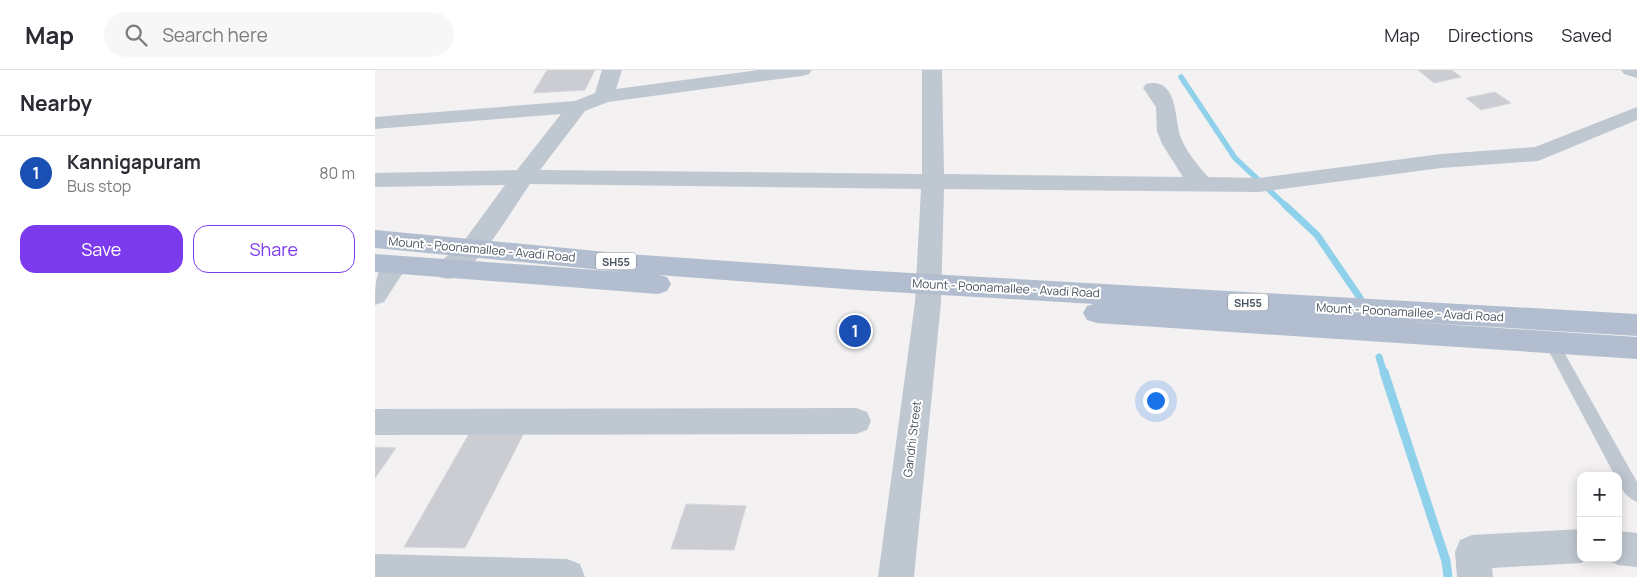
<!DOCTYPE html>
<meta charset="utf-8">
<style>
:root{--surface:#fff;--page:#f7f7f7;--text:#2b2b33;--muted:#7c7c81;--line:#e1e1e2;--accent:#7c3aed}
body{margin:0;font-family:Manrope,sans-serif;background:var(--page);color:var(--text)}
.controls{position:absolute;right:15px;bottom:15px;display:grid;overflow:hidden;border-radius:10px;box-shadow:0 2px 12px #0003}
.controls button{width:45px;height:45px;display:grid;place-items:center;padding:0;border:0;border-bottom:1px solid var(--line);background:var(--surface);color:var(--text);font:25px sans-serif}
.you{position:absolute;left:780px;top:330px;width:18px;height:18px;margin:-12px;border:4px solid #fff;border-radius:50%;background:#1a73e8;box-shadow:0 0 0 8px #1a73e833}
.badge{display:grid;place-items:center;width:32px;height:32px;border-radius:50%;background:var(--accent);color:#fff;font-size:16px;font-weight:700}
.pin{position:absolute;translate:-50% -50%;border:2px solid #fff;box-shadow:0 1px 5px #0006}
.list{margin:0;padding:0;list-style:none}
h2{display:flex;justify-content:space-between;align-items:center;height:65px;margin:0;padding:0 20px;font-size:21px}
h2 small{font-size:16px;font-weight:400;color:var(--muted)}
.list li{display:grid;grid-template-columns:32px 1fr auto;gap:15px;align-items:center;box-sizing:border-box;height:75px;padding:0 20px;border-top:1px solid var(--line)}
.list b{display:block;font-size:19px;white-space:nowrap}
.list p{margin:0;font-size:16px;white-space:nowrap;color:var(--muted)}
.list em{font-size:16px;font-style:normal;color:var(--muted)}
.actions{display:flex;gap:10px;padding:15px 20px}
.actions a{flex:1;padding:11px 0;border:1px solid var(--accent);border-radius:15px;text-align:center;font-size:18px;color:var(--accent)}
.actions .main{background:var(--accent);color:#fff}
.icon{flex:none;width:28px;height:28px;fill:none;stroke:currentColor;stroke-width:2;stroke-linecap:round;stroke-linejoin:round}
.map{position:relative;flex:none;width:1262px;height:507px;overflow:hidden}
header{display:flex;align-items:center;gap:30px;box-sizing:border-box;height:70px;padding:0 25px;background:var(--surface);border-bottom:1px solid var(--line)}
header strong{font-size:24px}
nav{display:flex;gap:28px;margin-inline-start:auto;font-size:18px}
.search{width:350px;height:45px;background:var(--page);display:flex;align-items:center;gap:12px;box-sizing:border-box;padding:0 18px;border-radius:28px;color:var(--muted);font-size:19px}
main{display:flex}
aside{flex:1;background:var(--surface)}
.map>svg:first-child{display:block}
.lines{fill:none;stroke-linecap:round;stroke-linejoin:round}
.stream-far2{stroke:#8fd0eb;stroke-width:5.5}
.stream-far1{stroke:#8fd0eb;stroke-width:7}
.stream{stroke:#8fd0eb;stroke-width:9}
.building{fill:#cbcdd3;stroke:#d5d7dc}
.lane{fill:#bfc7d0;fill-rule:evenodd}
.street{fill:#bfc7d0;fill-rule:evenodd}
.primary{fill:#b2becf;fill-rule:evenodd}
.labels{text-anchor:middle;dominant-baseline:central;stroke-width:4;stroke-linejoin:round;paint-order:stroke}
.shield{fill:#fff;stroke:#80868f;stroke-width:1}
.shield-label{font-size:11px;font-weight:bold;fill:#49525f}
.street-label{font-size:12px;fill:#49525f;stroke:#fff}
</style>
<header>
<strong>Map</strong>
<div class="search"><svg class="icon" aria-label="search" viewBox="0 0 24 24"><circle cx="10" cy="10" r="6"/><path d="M15 15l6 6"/></svg>Search here</div>
<nav><a>Map</a><a>Directions</a><a>Saved</a></nav>
</header>
<main>
<aside>
<h2>Nearby<small></small></h2>
<ul class="list">
<li><span class="badge" style="background:#1a4fb4">1</span><div><b>Kannigapuram</b><p>Bus stop</p></div><em>80 m</em></li>
</ul>
<div class="actions"><a class="main">Save</a><a>Share</a></div>
</aside>
<div class="map">
<svg width="1262" height="507" viewBox="0 0 1262 507">
<rect width="100%" height="100%" fill="#f3f1f1"/>
<g class="lines">
<!-- stream-far2 -->
<path class="stream-far2" d="M806,7L860,88L911,136"/>
<!-- stream-far1 -->
<path class="stream-far1" d="M910,135L942,165L985,228
M1004,287L1009,303"/>
<!-- stream -->
<path class="stream" d="M1009,302L1071,491L1073,507"/>
</g>
<!-- building -->
<path class="building" d="M172,0H220L210,20L158,23Z
M1043,0H1077L1086,7L1059,13Z
M1120,22L1136,33L1106,40L1091,28Z
M98,357H152L90,478L29,477Z
M0,377L21,378L0,408Z
M311,434L371,436L359,480L296,479Z"/>
<g class="lines">
<!-- lane -->
<path class="lane" d="M1176,266L1181,268L1262,412V432C1252,428 1243,417 1243,406H1240L1169,272L1171,268Z"/>
<!-- street -->
<path class="street" d="M227,0H247L241,19L384,0H437L434,4L427,6L233,32L210,41L165,100L547,104V0H567L569,104L808,107L787,74L782,61L781,37L768,18L771,14C804,6 799,51 806,68C812,83 823,95 833,107L884,108L1066,84L1160,77L1262,37V50L1163,91L1066,98L884,122L569,119L566,232L539,507H503L540,232L546,119L155,114C136,141 109,190 82,206C76,210 70,209 64,207L60,200L64,193L89,171L130,115L0,117V103L142,100L186,44L0,59V47L200,31L220,23Z
M1246,0H1262V8L1249,4Z
M20,186L29,188L33,195L9,232L0,235C0,215 0,193 20,186Z
M481,338L492,342L496,351L492,360L481,364L0,365V339Z
M1206,459V488H1218L1206,493L1117,498L1118,507H1082L1080,482L1085,470L1097,465Z
M1243,461L1262,463V497L1243,495L1231,490L1230,488H1243Z
M0,484L192,489L205,494L210,507H0Z"/>
<!-- primary -->
<path class="primary" d="M0,160L253,184L483,200L1262,244V266L1020,251L1262,267V289L722,253L712,250L708,243L712,236L719,234L483,220L284,205L292,207L296,214L292,221L283,224L0,202V184L249,202L0,178Z"/>
</g>
<g class="labels">
<!-- shield labels -->
<g class="shield">
<rect x="221" y="182.5" width="40" height="17" rx="4"/>
<rect x="853" y="223.5" width="40" height="17" rx="4"/>
</g>
<g class="shield-label">
<text x="241" y="191">SH55</text>
<text x="873" y="232">SH55</text>
</g>
<!-- street labels -->
<g class="street-label">
<text transform="translate(107 179) rotate(5)">Mount - Poonamallee - Avadi Road</text>
<text transform="translate(631 218) rotate(3)">Mount - Poonamallee - Avadi Road</text>
<text transform="translate(1035 242) rotate(3)">Mount - Poonamallee - Avadi Road</text>
<text transform="translate(537 369) rotate(-83)">Gandhi Street</text>
</g>
</g>
</svg>
<div class="controls">
<button>+</button>
<button>−</button>
</div>
<div class="you"></div>
<div class="pin badge" style="left:480px;top:261px;background:#1a4fb4">1</div>
</div>
</main>
